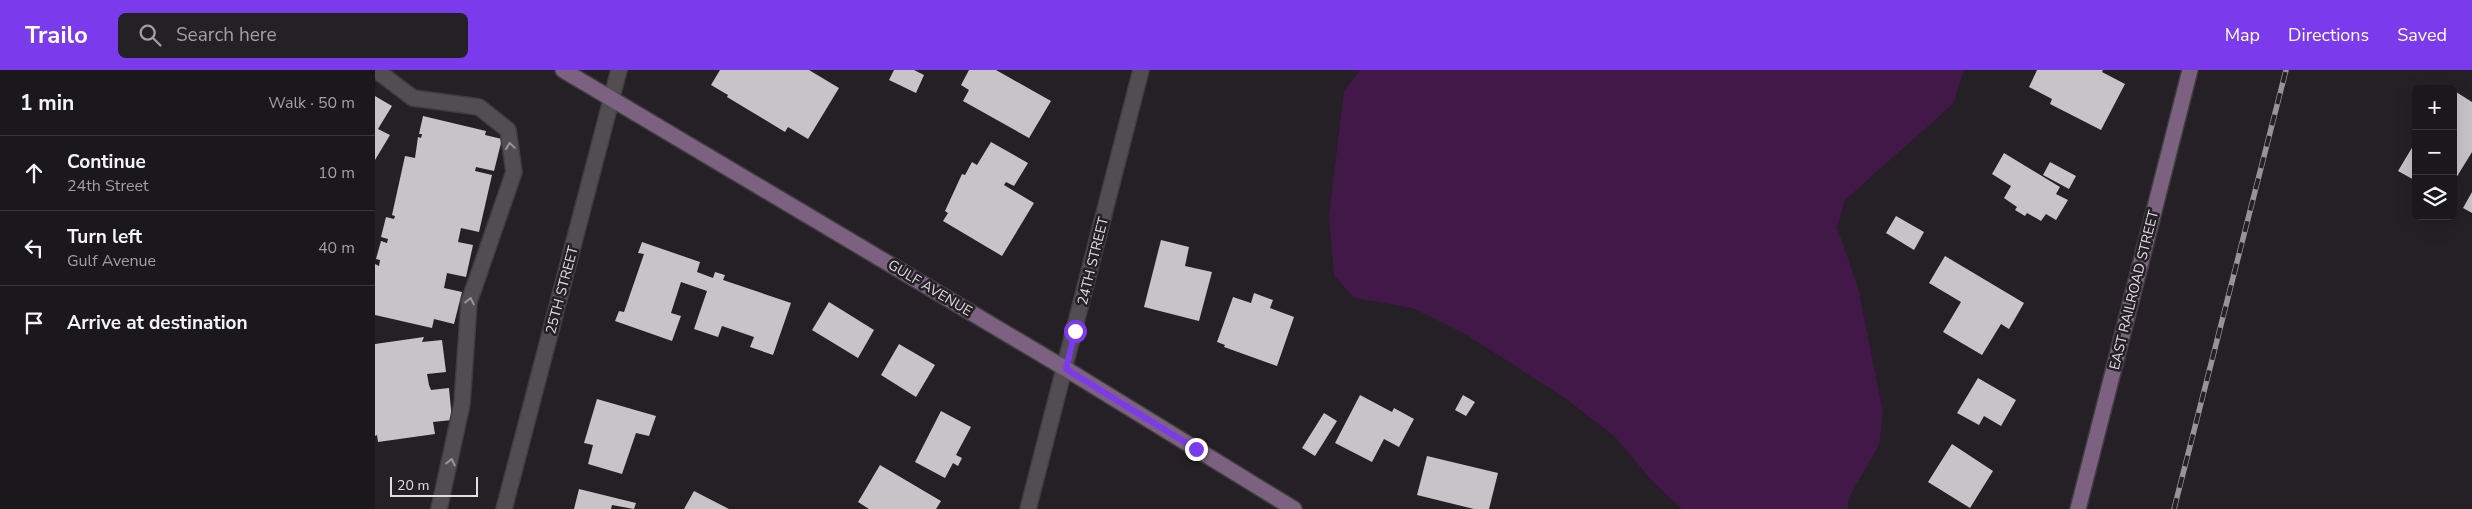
<!DOCTYPE html>
<meta charset="utf-8">
<style>
:root{--surface:#1b181c;--page:#242125;--text:#f1f3f6;--muted:#a0a0a3;--line:#39373b;--accent:#7c3aed}
body{margin:0;font-family:"Nunito Sans",sans-serif;background:var(--page);color:var(--text)}
.controls{position:absolute;right:15px;top:15px;display:grid;overflow:hidden;border-radius:8px;box-shadow:0 5px 20px #0002}
.controls button{width:45px;height:45px;display:grid;place-items:center;padding:0;border:0;border-bottom:1px solid var(--line);background:var(--surface);color:var(--text);font:25px sans-serif}
.scale{position:absolute;left:15px;bottom:12px;width:88px;box-sizing:border-box;padding-left:5px;border:2px solid #e0dee1;border-top:0;font-size:14px;line-height:18px;white-space:nowrap;color:#e0dee1;-webkit-text-stroke:4px #242025;paint-order:stroke}
.stop{position:absolute;width:15px;height:15px;margin:-11px;border:4px solid #7c3aed;border-radius:50%;background:#fff}
.stop.end{background:#7c3aed;border-color:#fff;box-shadow:0 1px 5px #0008}
.list{margin:0;padding:0;list-style:none}
h2{display:flex;justify-content:space-between;align-items:center;height:65px;margin:0;padding:0 20px;font-size:21px}
h2 small{font-size:16px;font-weight:400;color:var(--muted)}
.list li{display:grid;grid-template-columns:32px 1fr auto;gap:15px;align-items:center;box-sizing:border-box;height:75px;padding:0 20px;border-top:1px solid var(--line)}
.list b{display:block;font-size:19px;white-space:nowrap}
.list p{margin:0;font-size:16px;white-space:nowrap;color:var(--muted)}
.list em{font-size:16px;font-style:normal;color:var(--muted)}
.icon{flex:none;width:28px;height:28px;fill:none;stroke:currentColor;stroke-width:2;stroke-linecap:round;stroke-linejoin:round}
.map{position:relative;flex:none;width:2097px;height:439px;overflow:hidden}
header{display:flex;align-items:center;gap:30px;box-sizing:border-box;height:70px;padding:0 25px;background:var(--accent);color:#fff}
header strong{font-size:24px}
nav{display:flex;gap:28px;margin-inline-start:auto;font-size:18px}
.search{width:350px;height:45px;background:var(--page);display:flex;align-items:center;gap:12px;box-sizing:border-box;padding:0 18px;border-radius:8px;color:var(--muted);font-size:19px}
main{display:flex}
aside{flex:1;background:var(--surface)}
.map>svg:first-child{display:block}
.green{fill:#421848}
.building{fill:#c8c3c9}
.lines{fill:none;stroke-linecap:round;stroke-linejoin:round}
.lane-casing{stroke:#403d41;stroke-width:18}
.street-casing{stroke:#403d41;stroke-width:18}
.secondary-casing{stroke:#403d41;stroke-width:18}
.lane{stroke:#514d51;stroke-width:15}
.street{stroke:#514d51;stroke-width:15}
.secondary{stroke:#7c6180;stroke-width:15}
.rail-casing{stroke:#979498;stroke-width:5.5}
.rail{stroke:#242025;stroke-width:4;stroke-dasharray:11;stroke-linecap:butt}
.oneway{stroke:#989699}
.route{stroke:#7c3aed;stroke-width:6}
.labels{text-anchor:middle;dominant-baseline:central;stroke-width:5;stroke-linejoin:round;paint-order:stroke}
.street-label{font-size:14px;fill:#e0dee1;stroke:#242025}
</style>
<header>
<strong>Trailo</strong>
<div class="search"><svg class="icon" aria-label="search" viewBox="0 0 24 24"><circle cx="10" cy="10" r="6"/><path d="M15 15l6 6"/></svg>Search here</div>
<nav><a>Map</a><a>Directions</a><a>Saved</a></nav>
</header>
<main>
<aside>
<h2>1 min<small>Walk · 50 m</small></h2>
<ul class="list">
<li><svg class="icon" aria-label="ahead" viewBox="0 0 24 24"><path d="M12 20V5M6 11l6-6 6 6"/></svg><div><b>Continue</b><p>24th Street</p></div><em>10 m</em></li>
<li><svg class="icon" aria-label="left" viewBox="0 0 24 24"><path d="M17 20v-9H6M10 6l-5 5 5 5"/></svg><div><b>Turn left</b><p>Gulf Avenue</p></div><em>40 m</em></li>
<li><svg class="icon" aria-label="arrive" viewBox="0 0 24 24"><path d="M6 21V4h12l-3 4 3 4H6"/></svg><div><b>Arrive at destination</b></div></li>
</ul>
</aside>
<div class="map">
<svg width="2097" height="439" viewBox="0 0 2097 439">
<rect width="100%" height="100%" fill="#242025"/>
<!-- green -->
<path class="green" d="M985,0H1589L1578,34L1470,130L1462,157L1483,218L1508,343L1504,375L1473,429V439H1307L1278,412L1239,366L1190,328L1092,265L1038,238L979,228L959,205L954,145L969,21Z"/>
<!-- building -->
<path class="building" d="M345,0H434L464,18L433,69L413,57L410,62L352,27L353,25L336,15Z
M519,0H539L549,5L541,23L514,10Z
M594,0H621L676,31L654,68L588,31L594,20L586,15Z
M1662,0H1728L1727,2L1750,14L1726,60L1675,34L1677,29L1654,17Z
M2078,20L2097,32V82L2078,113Z
M0,26L17,36L3,59L15,65L0,90Z
M48,46L111,61L110,65L127,69L119,101L101,97L100,101L117,105L104,162L86,158L83,172L98,175L91,207L72,203L69,218L87,222L79,254L59,249L57,258L0,245V194L4,196L5,190L1,189L6,171L12,173L13,169L6,167L11,147L19,149L20,146L17,145L30,86L40,88L43,67L46,68L47,64H44Z
M2041,71V111L2023,101Z
M616,72L653,93L639,116L631,112L629,115L659,133L627,186L568,151L573,143L570,141L587,104L590,105L597,92L602,95Z
M1629,83L1685,117L1681,124L1693,130L1681,150L1671,144L1666,151L1652,143L1650,146L1640,140L1642,137L1629,128L1636,116L1617,104Z
M1675,92L1701,106L1694,119L1668,105Z
M2097,122V143L2088,138Z
M1521,146L1549,162L1539,180L1511,163Z
M786,170L814,177L810,196L837,202L824,251L769,237Z
M267,172L325,192L322,202L338,208L340,202L350,205L348,210L416,233L398,285L375,277L379,267L347,256L343,267L319,259L332,221L306,212L296,243L306,246L297,271L240,251L244,241L249,242L269,184L263,183Z
M1570,186L1649,233L1634,259L1626,254L1607,285L1568,262L1586,232L1554,213Z
M879,223L898,230L895,238L919,247L902,296L849,277L850,275L842,272L858,227L876,233Z
M454,232L499,260L483,288L437,260Z
M49,267L47,272L67,270L71,302L52,304L54,315L56,320L74,318L77,350L58,352L60,364L3,372L2,365L0,366V274Z
M524,274L560,295L541,327L506,305Z
M1603,308L1641,330L1626,356L1609,346L1604,355L1582,343Z
M985,325L1017,342L1019,338L1039,349L1024,377L1009,369L997,392L960,373Z
M1088,325L1100,332L1091,346L1080,340Z
M222,329L281,346L274,366L261,363L247,404L213,394L218,375L209,373Z
M566,341L596,357L581,385L587,388L583,396L578,393L570,408L540,392Z
M949,343L962,351L940,386L927,378Z
M1577,374L1618,401L1595,438L1553,412Z
M1052,386L1123,403L1114,439H1099L1042,425Z
M505,395L566,431L561,439H494L483,432Z
M204,419L261,433L259,439L237,435L236,439H199Z
M319,421L354,439H309Z"/>
<g class="lines">
<!-- lane casing -->
<g class="lane-casing">
<path id="lane" d="M1,0L38,28L104,37L133,60L139,102L94,232L87,334L64,439"/>
</g>
<!-- street casing -->
<g class="street-casing">
<path id="street" d="M129,439L244,0
M653,439L766,0"/>
</g>
<!-- secondary casing -->
<g class="secondary-casing">
<path id="secondary" d="M188,0L691,299L919,439
M1703,439L1815,0"/>
</g>
<!-- lane -->
<use href="#lane" class="lane"/>
<!-- street -->
<use href="#street" class="street"/>
<!-- secondary -->
<use href="#secondary" class="secondary"/>
<!-- rail casing -->
<g class="rail-casing">
<path id="rail" d="M1799,439L1911,0"/>
</g>
<!-- rail -->
<use href="#rail" class="rail"/>
</g>
<!-- one-way arrows -->
<defs><path id="oneway-chevron" d="M-2-3.5L2.5 0L-2 3.5" fill="none" stroke-width="1.6" stroke-linecap="round" stroke-linejoin="round" transform="scale(1.25)"/></defs>
<g class="oneway">
<use href="#oneway-chevron" transform="translate(135 76) rotate(-98)"/>
<use href="#oneway-chevron" transform="translate(95 231) rotate(-78)"/>
<use href="#oneway-chevron" transform="translate(76 392) rotate(-78)"/>
</g>
<g class="lines">
<!-- route -->
<path class="route" d="M700,261L691,299L821,379"/>
</g>
<g class="labels">
<!-- street labels -->
<g class="street-label">
<text transform="translate(718 191) rotate(-76)">24TH STREET</text>
<text transform="translate(555 218) rotate(31)">GULF AVENUE</text>
<text transform="translate(187 220) rotate(-75)">25TH STREET</text>
<text transform="translate(1759 220) rotate(-76)">EAST RAILROAD STREET</text>
</g>
</g>
</svg>
<div class="controls">
<button>+</button>
<button>−</button>
<button><svg class="icon" aria-label="layers" viewBox="0 0 24 24"><path d="M12 4l9 5-9 5-9-5zM3 14l9 5 9-5"/></svg></button>
</div>
<div class="scale">20 m</div>
<div class="stop" style="left:700px;top:261px"></div>
<div class="stop end" style="left:821px;top:379px"></div>
</div>
</main>
